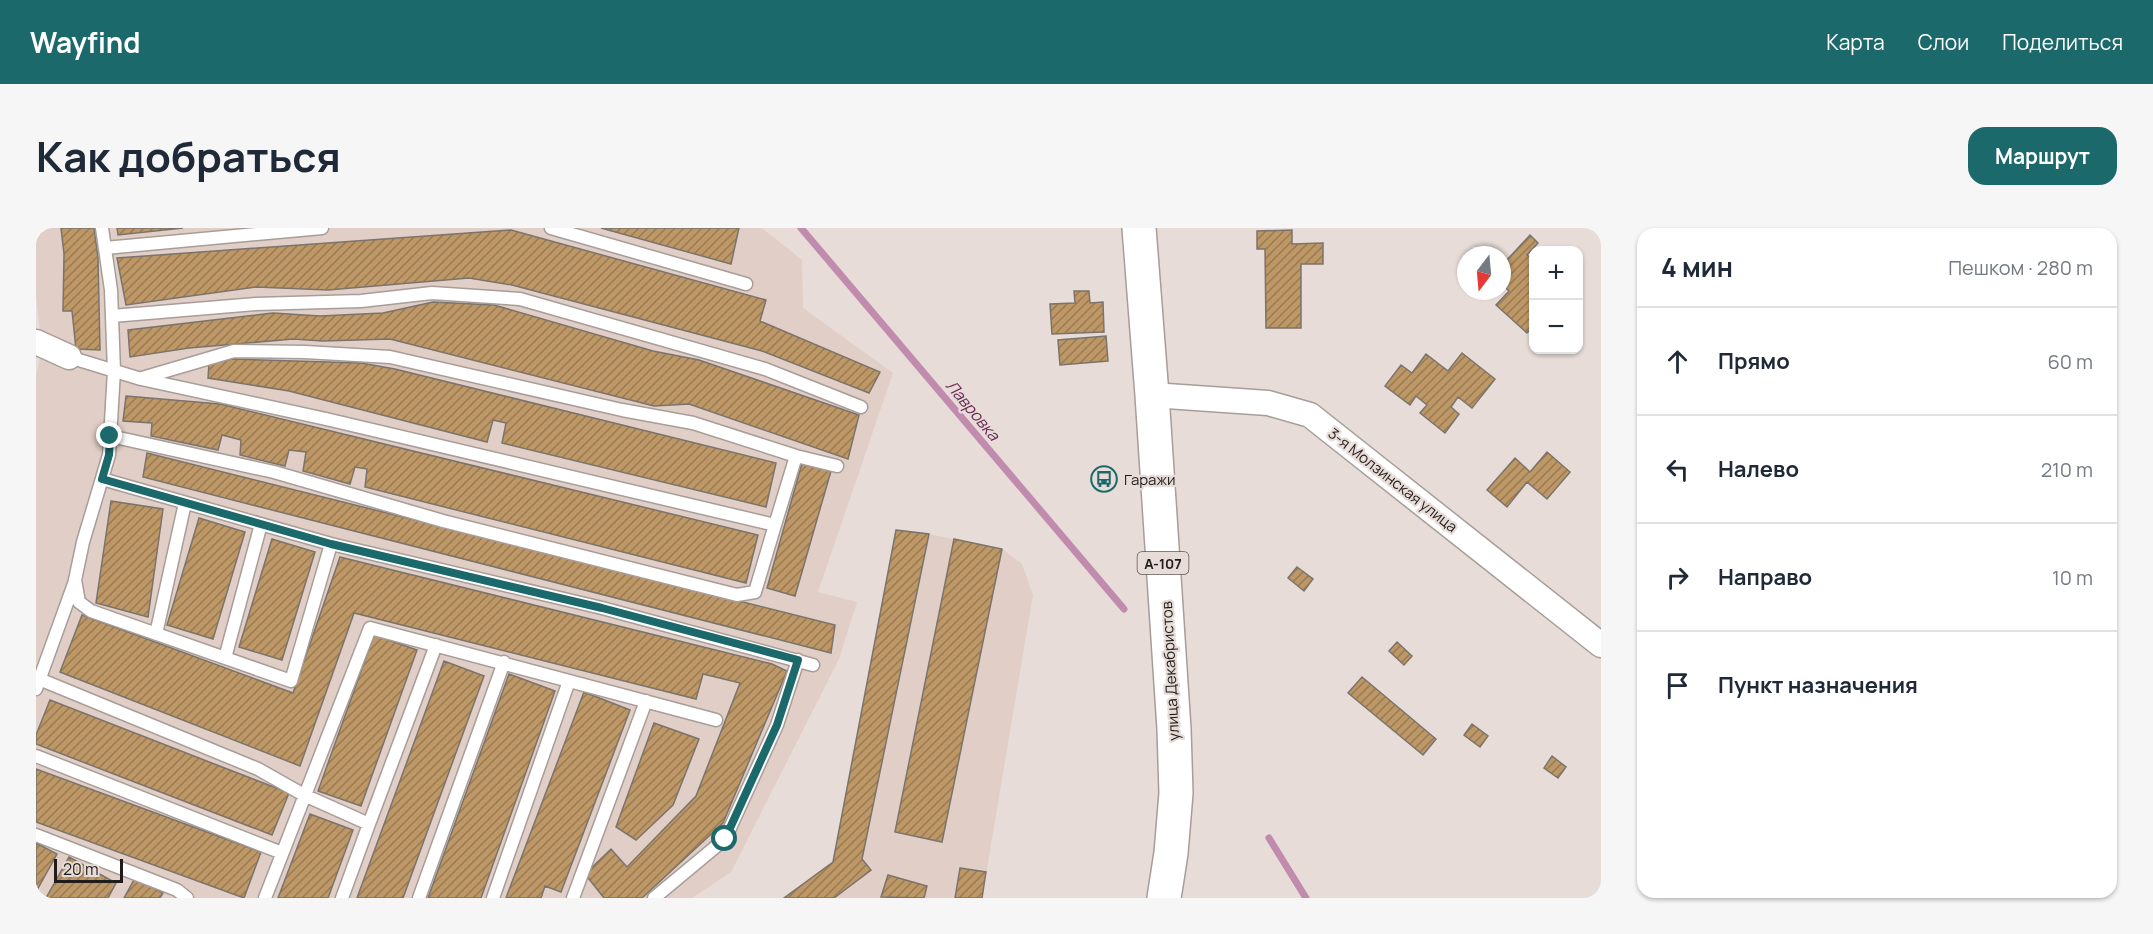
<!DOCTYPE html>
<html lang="ru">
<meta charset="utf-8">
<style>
:root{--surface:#fff;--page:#f6f6f7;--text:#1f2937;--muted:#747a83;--line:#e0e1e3;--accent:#1c696c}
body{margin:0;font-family:Manrope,sans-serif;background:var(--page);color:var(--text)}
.controls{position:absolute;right:18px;top:18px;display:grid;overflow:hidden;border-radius:12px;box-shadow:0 2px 4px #0004}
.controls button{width:54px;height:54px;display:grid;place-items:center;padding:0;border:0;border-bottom:2px solid var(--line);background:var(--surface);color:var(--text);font:30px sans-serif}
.compass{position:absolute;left:1421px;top:18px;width:54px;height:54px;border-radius:50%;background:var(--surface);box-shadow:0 2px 4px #0004;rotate:196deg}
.scale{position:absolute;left:18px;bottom:15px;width:69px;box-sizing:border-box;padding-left:6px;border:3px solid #201c1b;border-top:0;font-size:16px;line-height:21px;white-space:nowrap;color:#201c1b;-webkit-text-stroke:4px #e7dcd7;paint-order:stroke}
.stop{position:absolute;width:18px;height:18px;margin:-14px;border:4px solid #1c696c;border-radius:50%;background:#fff}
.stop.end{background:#1c696c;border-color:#fff;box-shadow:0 2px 6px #0008}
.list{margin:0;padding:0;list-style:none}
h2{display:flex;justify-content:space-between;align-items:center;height:78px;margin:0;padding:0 24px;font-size:26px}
h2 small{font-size:20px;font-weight:400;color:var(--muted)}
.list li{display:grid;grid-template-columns:39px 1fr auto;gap:18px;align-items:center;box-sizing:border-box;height:108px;padding:0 24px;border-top:2px solid var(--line)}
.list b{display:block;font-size:22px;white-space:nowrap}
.list em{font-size:20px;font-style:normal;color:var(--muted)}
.icon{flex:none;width:33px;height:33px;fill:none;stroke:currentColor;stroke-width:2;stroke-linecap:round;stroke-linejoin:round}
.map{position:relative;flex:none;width:1565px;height:670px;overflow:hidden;border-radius:18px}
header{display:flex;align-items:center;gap:36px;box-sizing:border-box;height:84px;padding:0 30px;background:var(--accent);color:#fff}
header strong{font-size:28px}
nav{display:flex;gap:33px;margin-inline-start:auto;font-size:21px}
.intro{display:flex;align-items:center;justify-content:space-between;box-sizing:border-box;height:144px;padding:0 36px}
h1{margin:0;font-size:42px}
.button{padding:15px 27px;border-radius:18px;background:var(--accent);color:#fff;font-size:21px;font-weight:700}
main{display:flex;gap:36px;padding:0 36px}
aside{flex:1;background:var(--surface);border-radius:18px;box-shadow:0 2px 4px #0004}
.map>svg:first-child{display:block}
.built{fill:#e1cec7}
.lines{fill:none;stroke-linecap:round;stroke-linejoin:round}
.stream{stroke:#c18bae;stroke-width:7}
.building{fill:url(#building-hatch);stroke:#7a746c;stroke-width:1.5}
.lane-casing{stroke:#a79d99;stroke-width:15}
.street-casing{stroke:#a79d99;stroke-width:27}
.highway-casing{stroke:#a79d99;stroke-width:36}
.lane{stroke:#fff;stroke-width:12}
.street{stroke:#fff;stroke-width:24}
.highway{stroke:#fff;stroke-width:33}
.route{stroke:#1c696c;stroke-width:8}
.labels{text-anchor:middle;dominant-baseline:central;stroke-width:4.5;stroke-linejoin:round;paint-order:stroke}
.shield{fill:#e7dcd7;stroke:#5c5653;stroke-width:1.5}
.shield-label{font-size:14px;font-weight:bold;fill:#201c1b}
.poi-label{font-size:15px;fill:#201c1b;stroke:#e7dcd7;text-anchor:start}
.street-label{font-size:15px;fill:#201c1b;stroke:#e7dcd7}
.water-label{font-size:16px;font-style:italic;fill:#692756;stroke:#e7dcd7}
</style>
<header>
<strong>Wayfind</strong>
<nav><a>Карта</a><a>Слои</a><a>Поделиться</a></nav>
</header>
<div class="intro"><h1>Как добраться</h1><a class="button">Маршрут</a></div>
<main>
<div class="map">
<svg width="1565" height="670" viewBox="0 0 1565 670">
<defs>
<pattern id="building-hatch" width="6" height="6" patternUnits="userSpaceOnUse" patternTransform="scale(1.5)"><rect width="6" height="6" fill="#bd9765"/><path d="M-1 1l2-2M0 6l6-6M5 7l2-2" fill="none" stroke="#997a52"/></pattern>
</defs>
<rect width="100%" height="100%" fill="#e7dcd7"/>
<!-- built -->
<path class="built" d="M0,0H726L766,32L767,80L857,145L782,364L821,374L803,431L695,644L656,670H0V148L6,121L0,67Z
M860,302L893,306L966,321L986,336L997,367L946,670H748L797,634Z"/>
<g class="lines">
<!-- stream -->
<path class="stream" d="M765,0L1088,381
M1233,610L1270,670"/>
</g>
<!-- building -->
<path class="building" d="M25,0H58L62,30L64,122L40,121L36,83H27L28,26Z
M81,0H147L82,7Z
M565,0H703L695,36Z
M475,2L730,72L724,93L844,144L833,165L726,123L476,57L433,50L292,62L220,59L90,77L81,30Z
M1256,2V16L1287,15V36H1265V100H1230L1229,21H1221V3Z
M1494,7L1502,15L1491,27L1498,32V98L1491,105L1460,77L1473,63L1467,57L1466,58V31L1469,34Z
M1038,63H1053L1054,75L1067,74L1068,104L1016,106L1014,76L1039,75Z
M397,74L458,77L617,123L663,132L823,187L812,231L653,176L618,178L354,111L287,113L257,111L153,120L94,129L92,102L237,85L284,88L347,85Z
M1070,108L1072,133L1024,137L1022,112Z
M1426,125L1459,151L1436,180L1422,169L1415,179L1423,186L1409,205L1384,185L1391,177L1380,168L1374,177L1349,158L1365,137L1376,145L1390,126L1412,143Z
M196,131L325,135L359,141L740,235L730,279L466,215L470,195L457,192L451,214L253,163L172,150L173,136Z
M90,168L184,176L722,307L710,355L329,259L331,241L319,239L314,256L267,243L270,224L253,222L249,238L204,227L205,212L186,207L182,222L115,208L116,195L87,193Z
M1511,224L1534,244L1511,271L1491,254L1471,279L1451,262L1479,230L1494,244Z
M111,225L799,397L795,425L107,249Z
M766,235L795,243L759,368L731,360Z
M75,273L127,281L112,389L60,375Z
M163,290L209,304L177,411L131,397Z
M860,302L893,306L826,631L835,642L798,670H748L797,634Z
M236,311L279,324L246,432L203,419Z
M918,311L966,321L906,614L859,604Z
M304,329L736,436L751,443L687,595L606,670H568L549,646L575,621L591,639L660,568L704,455L667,446L660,471L318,385L264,538L24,444L46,387L257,465Z
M1261,339L1277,351L1268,363L1252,350Z
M338,407L381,422L325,578L282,563Z
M1361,414L1376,428L1368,437L1353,423Z
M408,433L448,448L367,670H321Z
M473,446L519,463L445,670H392Z
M1326,449L1400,511L1387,527L1312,465Z
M548,464L594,482L525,664L509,658L505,670H470Z
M14,472L253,565L236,607L0,516V507Z
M618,495L663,511L637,577L600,612L580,599Z
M1436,496L1452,508L1444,519L1428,507Z
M1516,528L1530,539L1522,550L1508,540Z
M0,541L225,624L208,670L0,594Z
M274,586L317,602L292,670H242Z
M0,615L21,626L0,664Z
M33,629L80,655L72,670H10Z
M924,640L950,644L946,670H919Z
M852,647L891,658L888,670L845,669Z
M99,650L127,665L124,670H88Z"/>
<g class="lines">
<!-- lane casing -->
<g class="lane-casing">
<path id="lane" d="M66,0L75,62L78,143L73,227L47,314L39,352L43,374L55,383L255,453L295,316
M515,0L710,56
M69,20L286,0
M76,88L220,76L325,73L396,65L484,71L729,141L825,179
M33,129L105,151L290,191L739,297L760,228
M106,150L198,123L269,124L354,129L586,182L657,195L760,228L801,238
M74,208L238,244L407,293L701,367L719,364L739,297
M66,251L295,316L566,380L777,437
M120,406L149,275
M189,430L225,296
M3,451L222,541L268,567L333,596L306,670
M0,461L39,353
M0,528L246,625
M333,596L400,417
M0,607L141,662L151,670
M229,670L334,400L680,492
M383,670L468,434
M457,670L533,453
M537,670L610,473
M618,670L689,611L741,497L762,432"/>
</g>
<!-- street casing -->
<g class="street-casing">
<path id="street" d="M0,114L33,129
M1116,167L1232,175L1274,187L1565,417"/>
</g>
<!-- highway casing -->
<g class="highway-casing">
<path id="highway" d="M1103,0L1116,167L1138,501L1140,565L1135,625L1128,670"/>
</g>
<!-- lane -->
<use href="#lane" class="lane"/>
<!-- street -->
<use href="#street" class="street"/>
<!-- highway -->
<use href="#highway" class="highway"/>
</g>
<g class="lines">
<!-- route -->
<path class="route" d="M74,208L73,227L66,251L295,316L566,380L762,432L741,497L689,611"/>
</g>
<!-- icons -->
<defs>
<g id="bus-ring" transform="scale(1.35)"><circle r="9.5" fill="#e7dcd7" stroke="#1c696c" stroke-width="1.5"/><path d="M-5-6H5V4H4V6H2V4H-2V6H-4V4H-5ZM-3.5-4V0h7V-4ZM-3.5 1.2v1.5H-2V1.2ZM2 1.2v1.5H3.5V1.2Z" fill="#1c696c"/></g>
</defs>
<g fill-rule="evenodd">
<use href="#bus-ring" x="1068" y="251"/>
</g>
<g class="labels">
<!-- shield labels -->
<rect class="shield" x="1101.5" y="324" width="51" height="22" rx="4.5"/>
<g class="shield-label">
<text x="1127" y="335">А-107</text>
</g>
<!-- poi labels -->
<g class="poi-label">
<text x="1088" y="251">Гаражи</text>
</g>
<!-- street labels -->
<g class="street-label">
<text transform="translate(1357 252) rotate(38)">3-я Молзинская улица</text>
<text transform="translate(1134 443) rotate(-93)">улица Декабристов</text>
</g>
<!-- water labels -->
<g class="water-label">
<text transform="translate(937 182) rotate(50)">Лавровка</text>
</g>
</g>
</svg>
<div class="controls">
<button>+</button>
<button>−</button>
</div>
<svg class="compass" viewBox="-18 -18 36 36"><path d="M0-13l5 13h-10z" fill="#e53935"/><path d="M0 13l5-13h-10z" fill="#747a83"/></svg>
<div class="scale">20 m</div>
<div class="stop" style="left:689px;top:611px"></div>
<div class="stop end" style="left:74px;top:208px"></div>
</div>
<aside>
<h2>4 мин<small>Пешком · 280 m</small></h2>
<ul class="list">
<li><svg class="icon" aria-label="ahead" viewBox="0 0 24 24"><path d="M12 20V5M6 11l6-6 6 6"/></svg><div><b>Прямо</b></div><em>60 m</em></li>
<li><svg class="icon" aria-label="left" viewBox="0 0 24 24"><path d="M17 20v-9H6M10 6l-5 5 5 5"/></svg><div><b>Налево</b></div><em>210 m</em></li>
<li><svg class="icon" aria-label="right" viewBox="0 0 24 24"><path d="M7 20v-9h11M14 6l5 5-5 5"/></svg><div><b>Направо</b></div><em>10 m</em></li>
<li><svg class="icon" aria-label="arrive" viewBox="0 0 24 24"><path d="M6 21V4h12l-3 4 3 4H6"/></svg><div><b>Пункт назначения</b></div></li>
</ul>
</aside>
</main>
